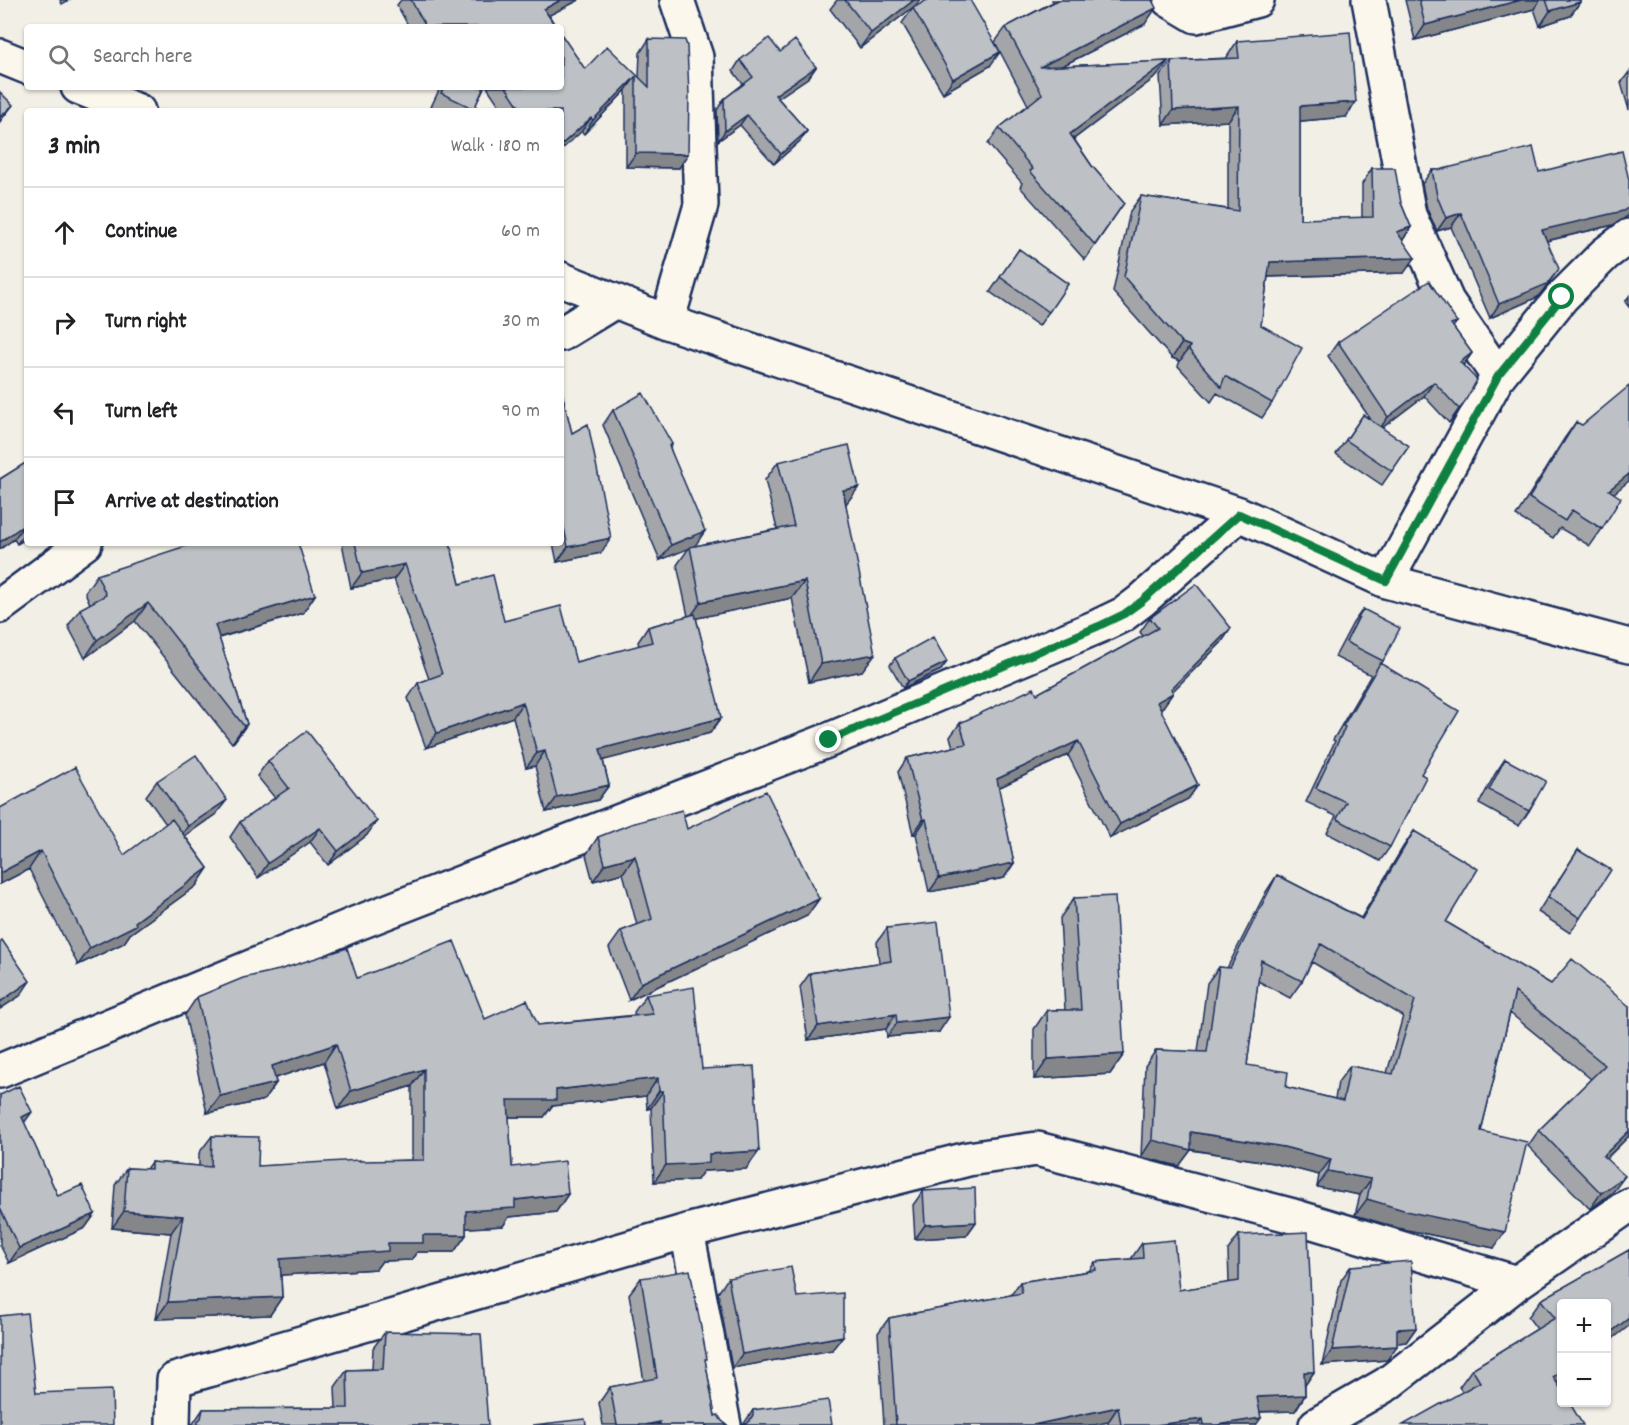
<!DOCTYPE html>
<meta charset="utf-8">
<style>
:root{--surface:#fff;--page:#f6f6f6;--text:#202124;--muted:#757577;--line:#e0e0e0}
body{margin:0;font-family:Dekko,sans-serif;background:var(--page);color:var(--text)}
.controls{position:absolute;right:18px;bottom:18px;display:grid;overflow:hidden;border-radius:6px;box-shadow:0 2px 4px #0004}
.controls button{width:54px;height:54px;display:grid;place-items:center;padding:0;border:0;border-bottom:2px solid var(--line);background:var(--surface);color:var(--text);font:30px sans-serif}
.stop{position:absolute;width:18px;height:18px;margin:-14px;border:4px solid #0b8043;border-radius:50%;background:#fff}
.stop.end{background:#0b8043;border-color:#fff;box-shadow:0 2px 6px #0008}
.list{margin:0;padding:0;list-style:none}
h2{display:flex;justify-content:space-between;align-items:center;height:78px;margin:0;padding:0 24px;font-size:26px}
h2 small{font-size:20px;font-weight:400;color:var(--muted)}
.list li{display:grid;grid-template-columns:39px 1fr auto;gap:18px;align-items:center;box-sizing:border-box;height:90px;padding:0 24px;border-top:2px solid var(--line)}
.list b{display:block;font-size:22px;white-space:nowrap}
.list em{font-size:20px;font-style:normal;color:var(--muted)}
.icon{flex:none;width:33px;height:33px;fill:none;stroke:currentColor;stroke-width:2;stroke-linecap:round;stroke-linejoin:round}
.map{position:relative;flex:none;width:1629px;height:1425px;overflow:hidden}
.search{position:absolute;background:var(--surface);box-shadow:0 2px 4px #0004;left:24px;top:24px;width:540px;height:66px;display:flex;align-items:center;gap:15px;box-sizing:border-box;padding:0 21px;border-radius:6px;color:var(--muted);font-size:22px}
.panel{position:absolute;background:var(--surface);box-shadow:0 2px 4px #0004;left:24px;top:108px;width:540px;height:438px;border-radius:6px}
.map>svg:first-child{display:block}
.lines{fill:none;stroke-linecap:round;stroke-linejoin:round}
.street-casing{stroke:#1b2f5e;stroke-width:38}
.street{stroke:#fbf7ec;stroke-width:33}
.wall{fill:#a3a5a9;stroke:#1b2f5e;stroke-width:1.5;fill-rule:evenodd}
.shaded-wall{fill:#848689;stroke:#1b2f5e;stroke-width:1.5}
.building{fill:#bdc0c4;stroke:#1b2f5e;stroke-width:1.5;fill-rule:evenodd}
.route{stroke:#0b8043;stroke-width:8}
</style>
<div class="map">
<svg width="1629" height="1425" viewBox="0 0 1629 1425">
<rect width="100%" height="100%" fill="#f2efe6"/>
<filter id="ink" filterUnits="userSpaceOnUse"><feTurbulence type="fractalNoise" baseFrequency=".0167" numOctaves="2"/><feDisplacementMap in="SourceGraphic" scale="12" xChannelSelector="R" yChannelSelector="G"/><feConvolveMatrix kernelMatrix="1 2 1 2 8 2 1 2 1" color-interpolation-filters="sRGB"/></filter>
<g filter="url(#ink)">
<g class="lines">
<!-- street casing -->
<g class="street-casing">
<path id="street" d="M1169,0L1196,16L1257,0
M1369,0L1409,215L1447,301L1498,376
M0,56L27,67
M78,87L138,111
M561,279L667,322L1239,514L1386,581L1629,646
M667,322L701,205L696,57L677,0
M561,334L615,301
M1386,581L1498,376L1562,297L1605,254L1629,236
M0,606L85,543
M0,1071L355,924L829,740L1099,626L1124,614L1141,601L1239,514
M687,1231L724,1425
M173,1425L174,1380L687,1231L968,1159L1037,1149L1293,1216L1517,1283
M1316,1425L1387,1384L1517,1283L1629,1205"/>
</g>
<!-- street -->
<use href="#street" class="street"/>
</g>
<!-- wall -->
<path class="wall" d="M60,0H69L62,4Z
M401,0H579L549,15L556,27H409L397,5Z
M837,0H920L916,5L860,48L830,9Z
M1052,0H1155L1153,3L1145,24L1062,66L1168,61L1157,76L1074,139L1092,166L1124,203L1085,260L1020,187L1022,183L988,144L999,128L1028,105L995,42L1006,27L1053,2Z
M1405,0H1580V2L1570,16L1540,26L1534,9L1415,40Z
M913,8L990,66L943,93L902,23Z
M649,39L679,168L626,167V90L584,134L561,111H503L487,87H561L585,69L639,77L640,53Z
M1237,41L1346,117L1300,121V219L1362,218V184L1372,168L1401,203L1411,227L1403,240L1404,273L1268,277L1261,325L1272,403L1262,418L1217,393L1211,402L1178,366L1180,361L1172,358L1113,292L1130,211L1141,196L1228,209V121L1163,125L1160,76L1171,61L1227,58V57Z
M780,52L816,67L809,77L778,98L807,131L800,141L774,164L740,125L718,141L717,110L724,99L743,84L733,71L740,60Z
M1629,72V110L1621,83Z
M437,87H484L473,111H440L431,107L439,90Z
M1432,170L1539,172L1625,218L1613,225L1547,241L1550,283L1538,297L1490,318L1451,227L1437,231L1427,209L1422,184Z
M1019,249L1068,284L1039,326L990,292Z
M1629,296V307L1625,302Z
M1457,322L1453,327L1472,353L1463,366V405L1453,419L1449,423L1424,396L1382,428L1409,446L1382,485L1336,454L1363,415L1371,420L1328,356L1338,342Z
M561,389L601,553L557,562L553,543H561Z
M613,410L672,444L670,447L695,546L777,529L765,480L778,462L846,504L862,671L809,682L792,598L696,618L721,718L710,733L603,760L609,785L598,800L546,812L535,766L526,768L513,717L426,748L408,698L418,683L429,679L394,579L351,588L342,543H450L460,584L504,621L576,662L639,646L638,642L648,627L688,616L677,565L689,548L660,560L603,425Z
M1576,422L1614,494L1602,529L1590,546L1560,528L1553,538L1516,516L1564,439Z
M27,462V538L17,544L14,539L0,549V479Z
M97,575L315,595L303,613L219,638L247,724L234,742L232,743L135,621L85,658L68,626L80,609L90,604L85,592Z
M1363,609L1383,661L1381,664L1421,774L1390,847L1380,861L1327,833L1336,816L1306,802L1335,741L1333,740L1371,675L1335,657L1353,623Z
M1150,618L1231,628L1221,643L1172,691L1163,707L1160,709L1198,785L1188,799L1110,838L1068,755L998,788L1014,863L1004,878L929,892L916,834H913L898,772L907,758L953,747L950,737L960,723L1037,694L1143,636L1140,632Z
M895,658L941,670L903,688L890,665Z
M1505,759L1529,811L1519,826L1479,804L1495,774Z
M268,761L367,835L328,865L310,842L258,878L230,837L240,822L275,798L257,776Z
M157,781L216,814L185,836L208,868L196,886L130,934L124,943L78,965L29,869L0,884V808L124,855L166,824L146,796Z
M687,829L819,899L807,916L629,1000L609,948L621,931L637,925L623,873L593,881L586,855L598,837Z
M1414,831L1446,922L1551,984L1629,1006V1136L1606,1159L1613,1192L1590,1209L1528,1146L1539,1130L1591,1079L1510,1013L1481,1131L1494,1248L1398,1228L1355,1215L1360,1195L1317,1187L1319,1175L1273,1163L1191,1150L1179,1166L1141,1157L1145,1066L1156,1050L1198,1052L1207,983L1219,967L1227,968L1266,892L1277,875L1361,918L1403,847ZM1312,962L1403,1016L1387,1073L1350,1066L1338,1082L1335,1099L1286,1087L1247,1065L1258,981L1290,998L1302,981Z
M1578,850L1580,918L1570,933L1538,912Z
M1074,898L1124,1054L1110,1074L1034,1079V1029L1047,1010H1065L1060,918Z
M887,928L939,1032L887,1037L886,1029L808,1040L800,987L810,973L879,963L877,942Z
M357,978L485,1019L538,1025L635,1015L634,1012L646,995L702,1069L759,1151L746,1169L703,1171L697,1180L654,1182L651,1108L647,1109L646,1096L552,1106L544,1117H509L512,1167L568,1194L556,1212L509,1217L503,1226L466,1228V1235L454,1252H417L411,1260L382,1261L376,1269L281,1275L282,1297L270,1315L156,1319L171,1233L112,1228L115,1185L127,1168L146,1169L151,1162L199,1166V1153L212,1136L258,1166L412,1160V1086L338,1109L324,1062L275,1078L276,1083L264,1100L207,1113L185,1015L197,997Z
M0,1095L24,1123L58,1196L95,1214L85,1228L9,1263L0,1245Z
M923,1191L976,1222L966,1236L915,1239L913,1205Z
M1239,1235L1314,1372L1305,1385V1395L1295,1411L1260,1412L1256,1425H1108V1422L1094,1425H884L878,1333L889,1318L1011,1295L1020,1282L1089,1271L1095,1262L1131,1259L1142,1243L1179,1290L1229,1283L1228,1250Z
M1629,1250L1562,1379L1462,1391L1459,1387L1472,1369L1537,1329L1528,1317L1541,1300Z
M1351,1266L1416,1328L1406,1342L1397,1343L1387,1360L1322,1365L1341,1280Z
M641,1278L705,1361L715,1416L727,1425H603L599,1403L610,1387L644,1381L629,1294Z
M728,1278L797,1297L832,1350L732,1368L718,1293Z
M385,1332L488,1425H192L203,1409L336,1408L335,1387L347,1370L372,1369L373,1348Z
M753,1410L832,1425H743Z"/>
<!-- shaded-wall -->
<path class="shaded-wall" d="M561,0H579L534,23L544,9Z
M914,0H920L916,5L860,48L871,33Z
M1521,0H1540L1534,9L1415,40L1425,25Z
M1580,2L1570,16L1540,26L1550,11Z
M1156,8L1145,24L1034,80L1040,67Z
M1000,52L990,66L943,93L953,79Z
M1168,61L1157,76L1059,150L1070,134Z
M816,67L809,77L768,105L775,95Z
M636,76L626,90L584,134L593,120Z
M1356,102L1346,117L1290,122L1300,106Z
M13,105L2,119L0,122V117Z
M1239,106L1228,121L1163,125L1173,110Z
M747,115L740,125L718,141L725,131Z
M591,118L581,132L561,150V145Z
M807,131L800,141L774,164L781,154Z
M636,153L688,154L679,168L626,167Z
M1629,207V213L1625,218L1613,225L1533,244L1542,230Z
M1461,213L1451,227L1437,231L1446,218Z
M1411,227L1401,243L1397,232Z
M1415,258L1404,273L1259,277L1270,262Z
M1559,269L1538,297L1490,318L1499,304Z
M1182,343L1190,346L1180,361L1172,358Z
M1472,353L1462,367L1460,362Z
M1434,382L1424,396L1378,431L1388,417Z
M1463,405L1453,419L1449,423L1459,409Z
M1629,474V481L1596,508L1609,490Z
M859,487L846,504L843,490Z
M24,525L14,539L0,549V542Z
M27,530V538L17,544Z
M705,531L695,546L660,560L671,545Z
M611,538L601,553L557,562L568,547Z
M405,564L394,579L351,588L362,573Z
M805,581L792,598L688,620L701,602Z
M315,595L303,613L203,642L215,625Z
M148,603L135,621L85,658L97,640Z
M1231,628L1221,643L1167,697L1173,693L1163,707L1147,717L1157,702Z
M875,654L862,671L809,682L821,664Z
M947,662L941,670L903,688L908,681Z
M523,702L513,717L426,748L437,733Z
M721,718L710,733L589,764L600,749Z
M247,724L234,742L232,743L244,726Z
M1078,741L1068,755L987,793L997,779Z
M545,751L535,766L526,768L537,753Z
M609,785L598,800L546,812L557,797Z
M1198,785L1188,799L1110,838L1120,824Z
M227,800L216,814L177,841L188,826Z
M926,819L916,834H913L923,820Z
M377,821L367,835L328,865L338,851Z
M320,828L310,842L258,878L268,863Z
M41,851L29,869L0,884V873Z
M635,856L623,873L593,881L605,864Z
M1014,863L1004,878L929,892L939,878Z
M208,868L196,886L130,934L124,943L78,965L90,948L135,922Z
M819,899L807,916L629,1000L641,983Z
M30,981L20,996L0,1009V1002Z
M896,1014L886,1029L808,1040L818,1026Z
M949,1017L939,1032L887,1037L897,1023Z
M336,1044L324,1062L260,1083L272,1066Z
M1124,1054L1110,1074L1034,1079L1048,1059Z
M424,1069L412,1086L338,1109L351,1091Z
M658,1078L646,1096L552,1106L544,1117H495L508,1100L556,1090Z
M276,1083L264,1100L207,1113L220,1096Z
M659,1091H663L651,1108L647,1109Z
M32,1112L21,1127L22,1117Z
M1629,1131V1136L1592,1172L1603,1156Z
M1191,1132L1284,1147L1331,1159L1319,1175L1273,1163L1188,1149L1191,1150L1179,1166L1141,1157L1152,1140Z
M759,1151L746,1169L703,1171L697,1180L654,1182L666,1165L709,1154Z
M1328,1171L1371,1179L1360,1195L1317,1187Z
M1625,1176L1613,1192L1590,1209L1601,1193Z
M568,1194L556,1212L509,1217L503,1226L454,1229L466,1211L515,1200Z
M1367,1199L1505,1232L1494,1248L1398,1228L1355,1215Z
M124,1211L183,1216L171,1233L112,1228Z
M95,1214L85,1228L9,1263L19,1248Z
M976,1222L966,1236L915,1239L925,1225Z
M423,1235H466L454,1252H417L411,1260L382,1261L376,1269L268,1276L280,1259L388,1243Z
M282,1297L270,1315L156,1319L168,1302Z
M1629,1318V1326L1606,1344V1336Z
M1416,1328L1406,1342L1387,1344L1397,1329Z
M843,1336L832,1350L732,1368L742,1354Z
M1397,1346L1387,1360L1322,1365L1332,1350Z
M1562,1371V1379L1541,1395L1553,1377Z
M1304,1372H1314L1303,1388Z
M1305,1395L1295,1411L1247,1412L1257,1397Z
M1118,1407L1108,1422L1094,1425H1033Z
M1261,1418L1256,1425H1217Z
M1203,1419L1198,1425H1155Z
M660,1422L658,1425H645Z"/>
<!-- building -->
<path class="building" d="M411,0H561L544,9L556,27H426Z
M845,0H914L871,33Z
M927,0H970L1000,52L953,79L913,8Z
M1058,0H1152L1156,8L1040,67L1168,61L1070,134L1092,166L1124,203L1095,245L1030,171L1033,169L999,128L1042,94L1006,27Z
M1419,0H1521L1425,25Z
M1546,0H1580V2L1550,11Z
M1350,32L1356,102L1300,106V219L1373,217L1372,168H1395L1401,203L1411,227L1397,232L1415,258L1270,262L1261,325L1302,348L1272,403L1225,376L1221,387L1189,350L1190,346L1182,343L1124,277L1141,196L1238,211L1239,106L1173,110L1171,61L1239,58L1237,41Z
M561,34L585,69L607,46L649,87V39L685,40L687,46L689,94L688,154L636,153V76L593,120L591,118L561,145V111H522L506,87H561Z
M769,38L780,52L795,40L816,67L775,95L807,131L781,154L747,115L725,131L724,99L753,77L740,60Z
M444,87H484L474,109L441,93Z
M0,92L13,105L0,117Z
M1533,147L1539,172L1622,151L1629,180V207L1623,211L1542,230L1559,269L1547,284L1499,304L1461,213L1446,218L1437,196L1432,170H1439Z
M1019,249L1068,284L1049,312L1000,277Z
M1429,281L1457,322L1451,324L1472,353L1460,362L1477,380L1463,405L1459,409L1434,382L1388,417L1338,342Z
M1629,386V474L1609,490L1621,498L1602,529L1572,510L1565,521L1529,498L1576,422L1582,425Z
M561,389L572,433L588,424L611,538L568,547L561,514Z
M643,393L672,444L669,446L705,531L671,545L613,410Z
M1363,415L1409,446L1392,471L1346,440Z
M849,445L859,487L843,490L875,654L821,664L805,581L701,602L690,547L794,526L778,462Z
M27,462V529L24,525L0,542V479Z
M195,543H298L315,595L215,625L247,724L244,726L148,603L97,640L80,609L106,595L97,575Z
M355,543H450L460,584L493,575L504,621L561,606L576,662L652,642L648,627L695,614L718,703L721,718L600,749L609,785L557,797L545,751L537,753L523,702L437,733L418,683L442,674L405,564L362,573Z
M1196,584L1231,628L1171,689L1173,693L1157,702L1198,785L1120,824L1078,741L997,779L1014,863L939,878L926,819L923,820L907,758L966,744L960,723L1034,688L1037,694L1158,628L1150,618Z
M1363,609L1400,628L1383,661L1346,642Z
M933,637L947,662L908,681L895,658Z
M1380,663L1459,711L1421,774L1426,777L1390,847L1337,819L1346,802L1316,788L1345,727L1343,726Z
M307,731L377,821L338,851L320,828L268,863L240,822L289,788L268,761Z
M196,755L227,800L188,826L157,781Z
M1505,759L1546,781L1529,811L1489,790Z
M75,767L124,855L172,819L208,868L135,922L136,925L90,948L41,851L0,873V808Z
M766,791L819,899L641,983L621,931L652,919L635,856L605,864L598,837L631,824L682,810L687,829Z
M1414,831L1478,869L1446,922L1551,984L1572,959L1629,1006V1131L1603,1156L1625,1176L1601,1193L1539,1130L1605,1065L1515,992L1481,1131L1527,1142L1505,1232L1410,1212L1367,1199L1371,1179L1328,1171L1331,1159L1284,1147L1191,1132V1150L1152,1140L1156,1050L1207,1052L1219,967L1230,968L1277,875L1362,919ZM1321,944L1415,1000L1393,1074L1350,1066L1343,1101L1286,1087L1288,1072L1247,1065L1261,960L1302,981Z
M1578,850L1611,870L1580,918L1548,897Z
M1115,896L1124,1054L1048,1059L1047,1010H1081L1074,898Z
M938,922L949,1017L897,1023L896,1014L818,1026L810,973L891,961L887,928Z
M2,940L30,981L0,1002V942Z
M454,941L485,1019L527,1000L538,1025L653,1014L646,995L694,987L702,1069L754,1066L759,1151L709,1154V1163L666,1165L663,1091H659L658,1078L556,1090V1100H508L512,1167L565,1161L568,1194L515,1200V1208L466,1211V1235H423V1243H388V1251L280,1259L282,1297L168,1302L183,1216L124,1211L127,1168L151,1169V1162L211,1167L212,1136L259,1137L258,1166L360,1160V1161L424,1160V1069L351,1091L336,1044L272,1066L276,1083L220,1096L197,997L243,978L279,970L347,948L357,978Z
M19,1086L32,1112L22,1117L58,1196L82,1185L95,1214L19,1248L0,1208V1095Z
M975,1188L976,1222L925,1225L923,1191Z
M1308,1232L1314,1372H1304L1305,1395L1257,1397L1261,1418L1217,1425H1204L1203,1419L1155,1425H1121L1118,1407L1033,1425H896L889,1318L1022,1293L1020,1282L1096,1270L1095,1262L1143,1258L1142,1243L1174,1240L1179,1290L1239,1281V1235Z
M1629,1250V1318L1606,1336V1304H1562V1371L1553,1377L1562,1390V1402H1569L1583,1425H1403L1480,1382L1472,1369L1555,1318L1541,1300Z
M1411,1261L1416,1328L1397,1329V1346L1332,1350L1351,1266Z
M791,1267L797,1297L843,1293V1336L742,1354L728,1278Z
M690,1270L707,1359H705L715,1416L718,1415L722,1421L727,1425H660V1422L645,1425H617L610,1387L657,1378L641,1278Z
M27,1313L36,1393L112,1390L113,1425H0V1316Z
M385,1332L481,1334L488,1425H198V1421L201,1418L203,1409L348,1408L347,1370L383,1369Z
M828,1400L832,1425H743L748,1423L753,1415V1410Z
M585,1419L586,1425H533Z"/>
</g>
<g class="lines" filter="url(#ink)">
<!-- route -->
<path class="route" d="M829,740L1099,626L1124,614L1142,601L1239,514L1386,581L1498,376L1562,297"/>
</g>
</svg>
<div class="controls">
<button>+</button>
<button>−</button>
</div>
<div class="stop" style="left:1562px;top:297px"></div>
<div class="stop end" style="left:829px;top:740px"></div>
<div class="search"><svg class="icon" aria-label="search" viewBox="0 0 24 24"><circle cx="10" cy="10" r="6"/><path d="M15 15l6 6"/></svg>Search here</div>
<section class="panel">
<h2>3 min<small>Walk · 180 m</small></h2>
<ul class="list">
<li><svg class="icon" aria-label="ahead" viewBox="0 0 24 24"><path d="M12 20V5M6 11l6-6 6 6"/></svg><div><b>Continue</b></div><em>60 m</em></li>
<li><svg class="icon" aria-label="right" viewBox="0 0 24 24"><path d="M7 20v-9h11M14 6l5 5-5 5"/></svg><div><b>Turn right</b></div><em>30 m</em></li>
<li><svg class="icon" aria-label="left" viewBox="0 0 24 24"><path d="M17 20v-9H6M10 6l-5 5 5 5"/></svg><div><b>Turn left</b></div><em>90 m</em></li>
<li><svg class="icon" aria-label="arrive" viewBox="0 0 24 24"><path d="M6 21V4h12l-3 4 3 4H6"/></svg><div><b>Arrive at destination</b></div></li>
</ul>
</section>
</div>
